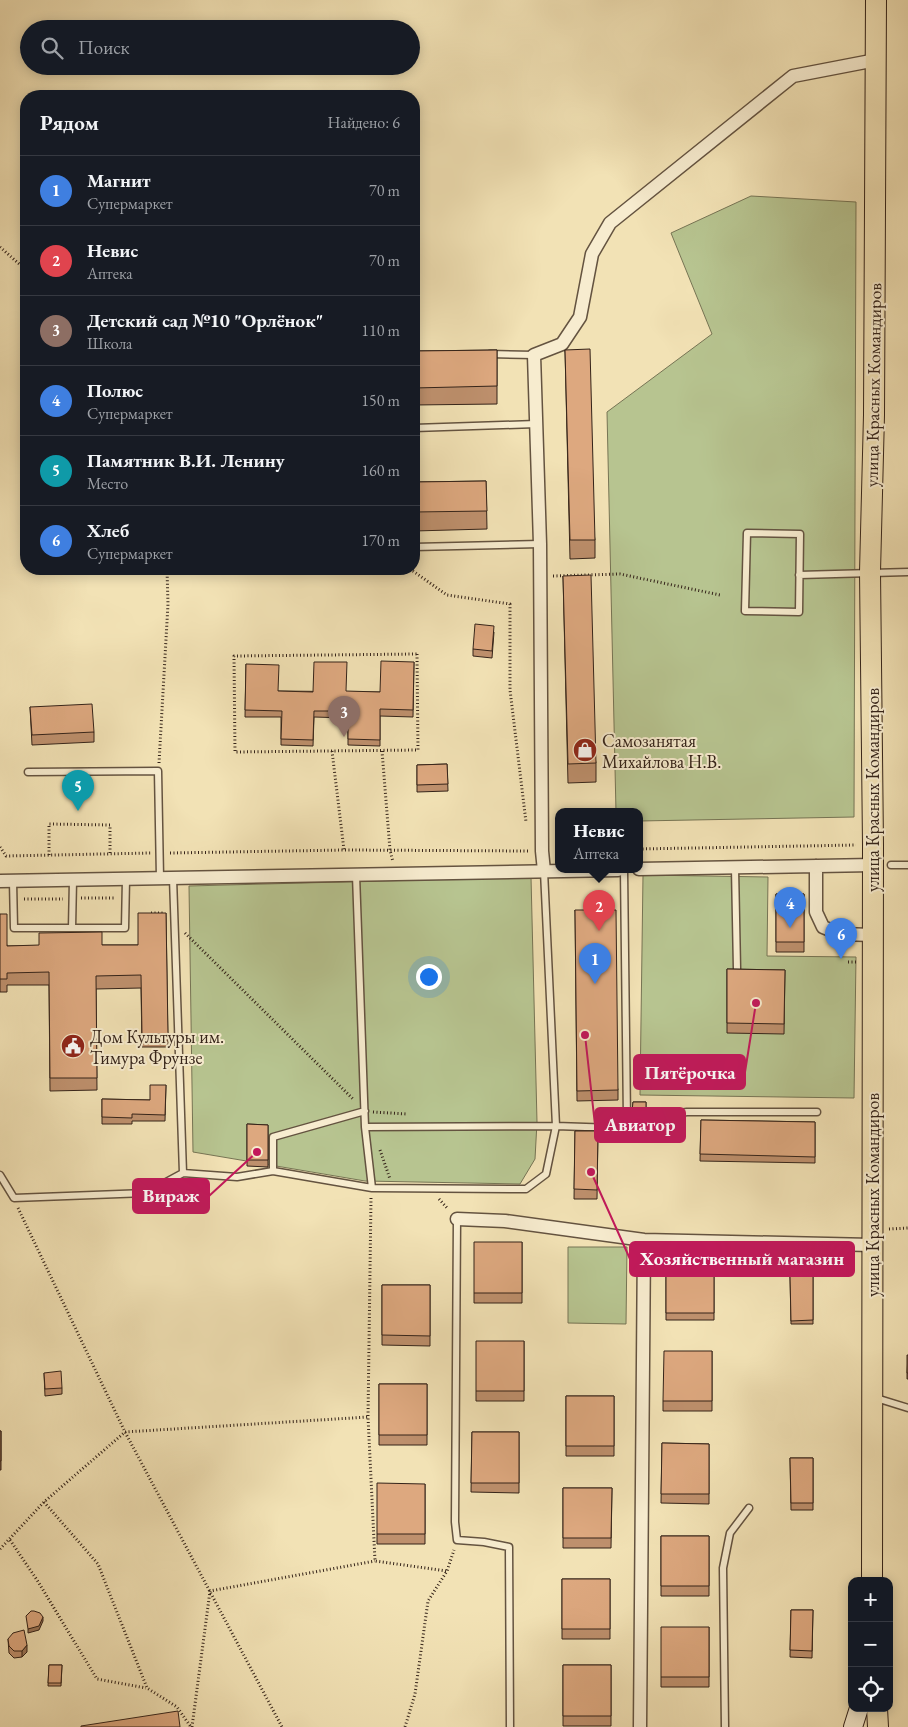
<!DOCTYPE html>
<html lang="ru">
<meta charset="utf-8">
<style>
:root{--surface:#171b24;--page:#242831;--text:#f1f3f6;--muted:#9ea1a6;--line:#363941;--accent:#c59692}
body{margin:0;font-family:"EB Garamond",serif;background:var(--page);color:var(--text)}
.controls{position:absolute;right:15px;bottom:15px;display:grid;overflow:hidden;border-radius:10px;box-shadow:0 2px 12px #0003}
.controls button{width:45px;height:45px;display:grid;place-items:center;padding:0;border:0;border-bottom:1px solid var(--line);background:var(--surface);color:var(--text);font:25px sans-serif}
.you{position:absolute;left:428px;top:976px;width:18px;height:18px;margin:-12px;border:4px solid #fff;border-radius:50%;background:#1a73e8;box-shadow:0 0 0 8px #1a73e833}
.badge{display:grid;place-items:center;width:32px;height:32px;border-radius:50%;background:var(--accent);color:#fff;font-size:16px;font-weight:700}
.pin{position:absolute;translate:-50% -41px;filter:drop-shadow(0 1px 2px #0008)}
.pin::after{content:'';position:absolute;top:26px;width:18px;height:15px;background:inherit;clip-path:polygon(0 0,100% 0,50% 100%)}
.popup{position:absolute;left:555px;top:808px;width:88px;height:65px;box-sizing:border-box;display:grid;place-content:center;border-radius:10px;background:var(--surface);filter:drop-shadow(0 1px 4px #0005);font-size:16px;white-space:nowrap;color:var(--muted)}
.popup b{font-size:19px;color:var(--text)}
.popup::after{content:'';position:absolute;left:50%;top:100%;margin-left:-10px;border:10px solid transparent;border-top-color:var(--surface)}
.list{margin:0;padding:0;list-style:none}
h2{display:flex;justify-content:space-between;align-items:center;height:65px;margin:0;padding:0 20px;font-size:21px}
h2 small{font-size:16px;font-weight:400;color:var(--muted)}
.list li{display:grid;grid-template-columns:32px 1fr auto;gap:15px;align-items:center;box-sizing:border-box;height:70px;padding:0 20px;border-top:1px solid var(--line)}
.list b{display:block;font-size:19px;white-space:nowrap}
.list p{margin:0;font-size:16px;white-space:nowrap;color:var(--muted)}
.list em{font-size:16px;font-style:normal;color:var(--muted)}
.icon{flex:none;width:28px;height:28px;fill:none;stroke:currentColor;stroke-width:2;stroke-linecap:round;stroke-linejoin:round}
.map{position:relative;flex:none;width:908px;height:1727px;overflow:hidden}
.search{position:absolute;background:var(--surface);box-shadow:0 2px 12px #0003;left:20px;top:20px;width:400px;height:55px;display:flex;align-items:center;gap:12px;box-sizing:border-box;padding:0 18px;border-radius:28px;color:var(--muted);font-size:19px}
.panel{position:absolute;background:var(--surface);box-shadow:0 2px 12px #0003;left:20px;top:90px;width:400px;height:485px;border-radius:20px}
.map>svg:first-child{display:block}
.green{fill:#b7c490;stroke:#767454}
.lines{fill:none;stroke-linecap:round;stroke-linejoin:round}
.lane-casing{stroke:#645340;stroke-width:9}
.street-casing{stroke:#645340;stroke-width:15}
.secondary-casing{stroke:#342319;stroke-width:20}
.primary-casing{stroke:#342319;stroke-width:22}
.path{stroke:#342319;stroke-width:3;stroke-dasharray:1 2.5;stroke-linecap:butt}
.lane{stroke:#f7eccf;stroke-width:6}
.street{stroke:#f7eccf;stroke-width:12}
.secondary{stroke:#f7eccf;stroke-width:18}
.primary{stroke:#f2e2b5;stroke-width:20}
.wall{fill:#be906d;stroke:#342319}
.shaded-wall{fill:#9b7659;stroke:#342319}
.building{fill:#dda87f;stroke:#342319}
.labels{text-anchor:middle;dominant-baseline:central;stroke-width:4;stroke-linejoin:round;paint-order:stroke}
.street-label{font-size:18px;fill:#342319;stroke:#f7eccf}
.poi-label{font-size:18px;fill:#342319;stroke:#f7eccf;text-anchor:start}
.leader{fill:none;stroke:#c2185b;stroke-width:2}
.callout-dot{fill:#c2185b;stroke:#f7eccf;stroke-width:2}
.callout{fill:#c2185b;stroke:#c2185b;stroke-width:2}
.callout-label{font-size:19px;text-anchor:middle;font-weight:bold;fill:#fff}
</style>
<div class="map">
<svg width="908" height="1727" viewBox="0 0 908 1727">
<rect width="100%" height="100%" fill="#f2e2b5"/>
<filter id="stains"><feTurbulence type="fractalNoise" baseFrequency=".004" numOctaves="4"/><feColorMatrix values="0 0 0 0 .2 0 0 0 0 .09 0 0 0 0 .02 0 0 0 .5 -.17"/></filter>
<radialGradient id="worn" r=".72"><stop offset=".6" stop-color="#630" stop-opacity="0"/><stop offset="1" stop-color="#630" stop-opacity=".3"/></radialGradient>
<!-- green -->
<path class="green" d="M751,196L856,202L854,817L639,821V812H616L607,412L712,334L671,233Z
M643,875L768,877L767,956L856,957L854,1098L640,1095Z
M531,877L537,1122L535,1159L520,1184L365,1181L193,1152L189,886Z
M568,1247H627L626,1324L568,1323Z"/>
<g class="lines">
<!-- lane casing -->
<g class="lane-casing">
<path id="lane" d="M490,354L534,355
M414,428L536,424
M747,533L800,534L799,612L745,611Z
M414,547L540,544
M799,575L908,572
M28,772L158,771L160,878
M891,865H908
M735,868L737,969
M544,871L556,1126L615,1128L627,1120L624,870
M356,875L365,1127L372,1188
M13,881L14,928H125L126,879
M72,928L73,880
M365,1111L273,1137V1171L372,1188L526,1189L546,1174L556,1126L365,1127
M627,1120L687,1112H817
M183,1173L237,1177L273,1171
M0,1175L14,1198L146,1193L183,1173L173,878
M457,1219L455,1522L457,1540L484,1542L509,1547L510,1727
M876,1398L908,1408
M725,1727L723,1568L730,1533L749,1508"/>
</g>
<!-- street casing -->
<g class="street-casing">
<path id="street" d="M816,866V912L823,927L840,934L873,935
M639,869L873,865
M544,871L542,851L540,544L534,355L562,344L580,317L592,254L610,223L793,76L876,60
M0,881L618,870
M457,1219L505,1221L644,1240L872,1245
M640,1727L644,1240"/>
</g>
<!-- secondary casing -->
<g class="secondary-casing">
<path id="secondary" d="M853,1727L859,1708"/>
</g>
<!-- primary casing -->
<g class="primary-casing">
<path id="primary" d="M872,1581L873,845L870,572L874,415L876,0
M877,1708L878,1727"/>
</g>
<!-- path -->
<path class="path" d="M0,247L26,270
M410,569L447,595L510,604V690L526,822
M553,576L620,574L720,595
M417,654L418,750L235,752L234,656Z
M332,751L344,850
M382,751L390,850L393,862
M159,763L168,604L167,569
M0,847L6,856L151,853
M639,849L856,845
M170,853L344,850L528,851
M49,855V824L110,825V854
M81,898H115
M24,899H63
M151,913H164
M185,933L353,1099
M848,962H856
M373,1112L407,1114
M380,1150L390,1179
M371,1198L368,1417L375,1561L447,1571
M439,1199L448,1209
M18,1208L125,1432L282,1727
M889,1229L908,1228
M44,1502L98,1564L147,1688L177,1707L191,1727
M10,1540L37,1580L97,1679L146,1688
M0,1549L44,1502L125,1432L368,1417
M192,1727L210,1591L375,1561
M405,1727L415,1694L428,1601L447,1571L454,1550"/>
<!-- lane -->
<use href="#lane" class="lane"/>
<!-- street -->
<use href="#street" class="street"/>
<!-- secondary -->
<use href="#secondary" class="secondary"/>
<!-- primary -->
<use href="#primary" class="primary"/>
</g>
<!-- wall -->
<path class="wall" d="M497,350V404L414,405V351Z
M565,350L595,540V558L570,559Z
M486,481L487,529L414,531V482Z
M563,576L596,763V782L568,783Z
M494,632L492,658L473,656V649Z
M414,662L413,717L380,716V746L348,745V718L314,717L313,746L281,745V717H245L246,664L278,691L380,692Z
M30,707L94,732V742L32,745Z
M447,764L448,791L417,792V765Z
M776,894H804V952H776Z
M575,910L618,1090V1100L577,1101Z
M166,913L168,1047H142L141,988L96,989L97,1090L50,1091L49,985H7V992H0V914L7,946L102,945H138Z
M727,969L785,970L784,1034L727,1033Z
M166,1085L165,1121H132V1124H102V1099L150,1100Z
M633,1102H646V1112L632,1114Z
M701,1120L815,1122V1163L700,1161Z
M247,1124L268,1125V1167L247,1166Z
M575,1131H598L597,1199H574Z
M522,1242V1303H474V1293Z
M666,1263H714V1320H666Z
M790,1276H813V1324H791Z
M382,1285H430V1346L382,1345Z
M524,1341V1401H476V1391Z
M712,1351V1411H663V1401Z
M908,1355V1379H907V1373Z
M44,1373L62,1388V1394L45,1396Z
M379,1384H427V1445H379Z
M566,1396H614V1456H566Z
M0,1431H1V1470H0Z
M472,1432H519V1493L471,1492Z
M662,1443L709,1444V1504L661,1503Z
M790,1458H813V1510H791Z
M425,1484V1544H377V1534Z
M563,1488H612L611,1548H563Z
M661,1536H709V1596H661Z
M562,1579H610V1639H562Z
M791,1610H813L812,1658L790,1657Z
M709,1627V1687H661V1677Z
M8,1639L27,1652L22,1657L14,1658L9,1653Z
M49,1665H62L61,1686H48Z
M563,1665H611V1726H563Z"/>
<!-- shaded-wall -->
<path class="shaded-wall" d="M43,1617V1621L39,1630L28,1633V1629Z
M27,1645V1652L22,1657V1651Z"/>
<!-- building -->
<path class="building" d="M590,349L595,540H570L565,350Z
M497,350V386L414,388V351Z
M486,481L487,511L414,512V482Z
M591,575L596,763L568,764L563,576Z
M475,624L494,626L492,651L473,649Z
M381,661L414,662L413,710L380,709V740L348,739V711H314L313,740L281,739L282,711L245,710L246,664L279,665L278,691L313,692L314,662H347L346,691L380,692Z
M92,704L94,732L32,735L30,707Z
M447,764L448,784L417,785V765Z
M776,894H804V942H776Z
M575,910H616L618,1090L577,1091Z
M138,913H166L168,1034H142L141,975L96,976L97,1078H50L49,972L7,973V979H0V914H7V946L39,945V933L102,932V945H138Z
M727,969L785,970L784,1024L727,1023Z
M150,1085H166L165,1115L132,1114V1118L102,1117V1099L150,1100Z
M633,1102H646V1109L632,1111Z
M701,1120L815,1122V1157L700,1154Z
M247,1124L268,1125V1160H247Z
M575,1131H598L597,1190L574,1189Z
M474,1242H522V1293H474Z
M666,1263H714V1313H666Z
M790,1276H813V1320L791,1321Z
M382,1285H430V1336L382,1335Z
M476,1341H524V1391H476Z
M664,1351H712V1401H663Z
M907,1355H908V1373H907Z
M61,1371L62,1388L45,1389L44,1373Z
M379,1384H427V1435H379Z
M566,1396H614V1446H566Z
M0,1431H1V1461H0Z
M472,1432H519V1483H471Z
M662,1443L709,1444V1494H661Z
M790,1458H813V1503H791Z
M377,1483L425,1484V1534H377Z
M563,1488H612L611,1538H563Z
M661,1536H709V1586H661Z
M562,1579H610V1629H562Z
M791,1610H813L812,1651L790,1650Z
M31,1611H34L40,1613L43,1617L39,1626L28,1629L26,1616Z
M661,1627H709V1677H661Z
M24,1630L27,1645L22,1651H14L9,1646L8,1639L13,1633Z
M49,1665H62L61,1683H48Z
M563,1665H611V1716H563Z
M178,1711L180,1727H81V1726Z"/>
<!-- icons -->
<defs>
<g id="shop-disc" transform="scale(1.25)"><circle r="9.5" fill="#8f2418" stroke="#f7eccf"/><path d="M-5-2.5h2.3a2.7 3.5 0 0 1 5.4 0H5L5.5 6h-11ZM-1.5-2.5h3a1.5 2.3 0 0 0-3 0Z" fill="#fff"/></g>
<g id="civic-disc" transform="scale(1.25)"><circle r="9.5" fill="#8f2418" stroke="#f7eccf"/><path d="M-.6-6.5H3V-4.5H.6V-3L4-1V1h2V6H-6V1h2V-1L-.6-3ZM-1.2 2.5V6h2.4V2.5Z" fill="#fff"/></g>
</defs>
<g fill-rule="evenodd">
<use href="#shop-disc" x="585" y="750"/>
<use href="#civic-disc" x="73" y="1046"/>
</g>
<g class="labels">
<!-- street labels -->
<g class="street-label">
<text transform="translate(873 385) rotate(-89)">улица Красных Командиров</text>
<text transform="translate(872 790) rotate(-90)">улица Красных Командиров</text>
<text transform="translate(872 1195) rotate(-90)">улица Красных Командиров</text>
</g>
<!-- poi labels -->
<g class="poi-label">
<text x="602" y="740">Самозанятая<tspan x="602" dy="21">Михайлова Н.В.</tspan></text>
<text x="90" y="1036">Дом Культуры им.<tspan x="90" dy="21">Тимура Фрунзе</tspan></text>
</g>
</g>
<!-- callouts -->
<path class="leader" d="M756 1003L745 1072M585 1035L595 1125M257 1152L209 1196M591 1172L630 1259"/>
<g class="callout-dot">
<circle cx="756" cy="1003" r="5"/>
<circle cx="585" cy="1035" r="5"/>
<circle cx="257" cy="1152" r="5"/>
<circle cx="591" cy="1172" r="5"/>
</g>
<g class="callout">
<rect x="634" y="1055" width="111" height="34" rx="5"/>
<rect x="595" y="1108" width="90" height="34" rx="5"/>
<rect x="133" y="1179" width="76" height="34" rx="5"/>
<rect x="630" y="1242" width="224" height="34" rx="5"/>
</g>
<g class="callout-label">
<text x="690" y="1079">Пятёрочка</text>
<text x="640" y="1131">Авиатор</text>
<text x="171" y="1202">Вираж</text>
<text x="742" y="1265">Хозяйственный магазин</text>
</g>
<rect width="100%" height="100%" filter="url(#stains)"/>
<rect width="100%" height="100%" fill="url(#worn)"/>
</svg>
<div class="controls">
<button>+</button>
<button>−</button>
<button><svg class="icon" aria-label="locate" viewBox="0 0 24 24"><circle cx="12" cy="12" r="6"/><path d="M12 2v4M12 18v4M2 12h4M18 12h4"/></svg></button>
</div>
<div class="you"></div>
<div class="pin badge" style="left:595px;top:984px;background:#3f7fe0">1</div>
<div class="pin badge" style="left:599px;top:931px;background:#e0444e">2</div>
<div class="popup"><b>Невис</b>Аптека</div>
<div class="pin badge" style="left:344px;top:737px;background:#8d6e63">3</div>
<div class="pin badge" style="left:790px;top:928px;background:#3f7fe0">4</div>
<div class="pin badge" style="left:78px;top:811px;background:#0f9aa8">5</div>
<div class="pin badge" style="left:841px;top:959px;background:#3f7fe0">6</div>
<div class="search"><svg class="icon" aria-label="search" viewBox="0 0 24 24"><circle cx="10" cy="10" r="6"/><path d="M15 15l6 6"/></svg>Поиск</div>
<section class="panel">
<h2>Рядом<small>Найдено: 6</small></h2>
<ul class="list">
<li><span class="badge" style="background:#3f7fe0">1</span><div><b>Магнит</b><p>Супермаркет</p></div><em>70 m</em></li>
<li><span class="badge" style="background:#e0444e">2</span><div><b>Невис</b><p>Аптека</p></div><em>70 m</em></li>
<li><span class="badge" style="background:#8d6e63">3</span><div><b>Детский сад №10 &quot;Орлёнок&quot;</b><p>Школа</p></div><em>110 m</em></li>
<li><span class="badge" style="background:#3f7fe0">4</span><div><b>Полюс</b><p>Супермаркет</p></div><em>150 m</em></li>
<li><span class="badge" style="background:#0f9aa8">5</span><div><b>Памятник В.И. Ленину</b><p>Место</p></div><em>160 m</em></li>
<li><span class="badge" style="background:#3f7fe0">6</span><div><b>Хлеб</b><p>Супермаркет</p></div><em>170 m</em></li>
</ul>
</section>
</div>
